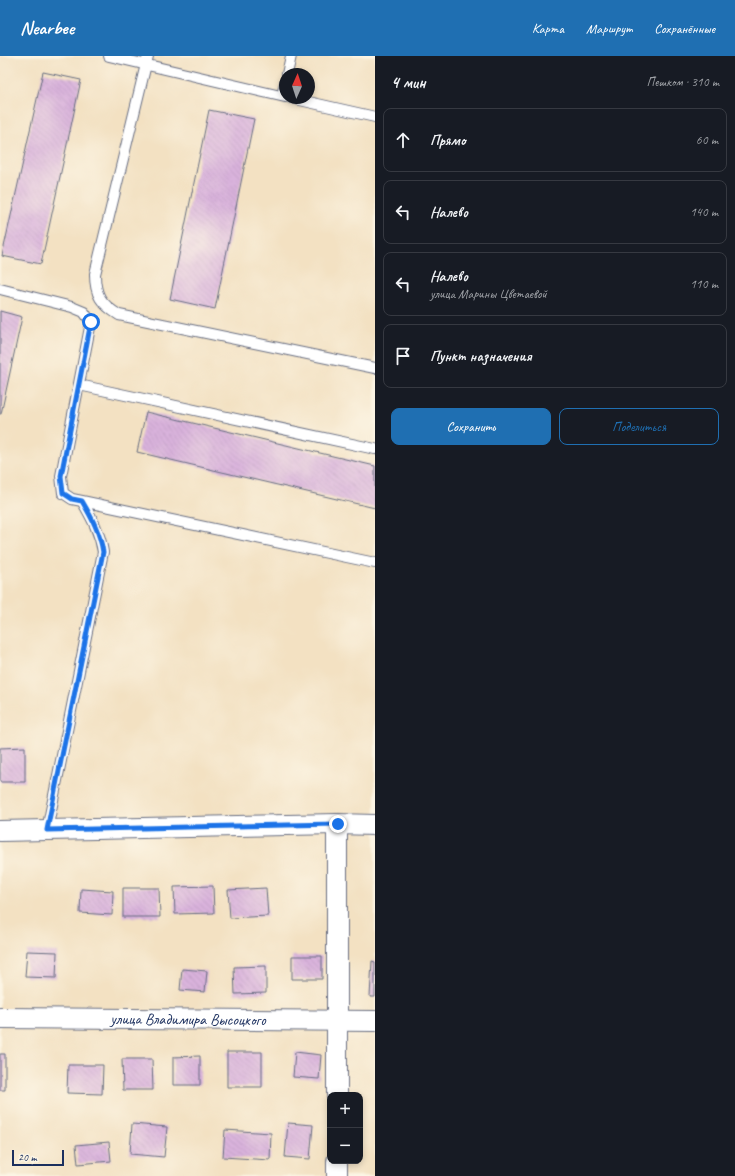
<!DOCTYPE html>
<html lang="ru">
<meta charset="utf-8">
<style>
:root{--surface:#171b24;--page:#20242c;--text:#f1f3f6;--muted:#9ea1a6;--line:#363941;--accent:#1f6fb2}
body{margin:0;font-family:Caveat,sans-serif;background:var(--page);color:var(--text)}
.controls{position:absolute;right:12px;bottom:12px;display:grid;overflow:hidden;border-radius:8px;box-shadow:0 2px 6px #0003}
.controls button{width:36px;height:36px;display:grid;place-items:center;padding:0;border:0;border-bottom:1px solid var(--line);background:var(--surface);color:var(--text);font:20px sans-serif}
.compass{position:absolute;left:279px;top:12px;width:36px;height:36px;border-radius:50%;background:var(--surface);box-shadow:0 2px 6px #0003;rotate:3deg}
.scale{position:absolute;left:12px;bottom:10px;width:52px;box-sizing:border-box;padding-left:4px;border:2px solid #1b2f5e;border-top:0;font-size:11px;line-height:14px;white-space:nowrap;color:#1b2f5e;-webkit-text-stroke:3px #fcf5e5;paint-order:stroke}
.stop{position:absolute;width:12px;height:12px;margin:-9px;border:3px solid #1a73e8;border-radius:50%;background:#fff}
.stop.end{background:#1a73e8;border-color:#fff;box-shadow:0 1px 4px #0008}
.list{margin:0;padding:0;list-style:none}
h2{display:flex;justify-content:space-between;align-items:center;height:52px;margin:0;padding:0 16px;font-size:17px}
h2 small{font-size:13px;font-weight:400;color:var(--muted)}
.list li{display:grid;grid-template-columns:26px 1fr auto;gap:12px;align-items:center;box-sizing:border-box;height:64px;margin:0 8px 8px;padding:0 8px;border:1px solid var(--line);border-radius:8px}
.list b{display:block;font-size:15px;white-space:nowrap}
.list p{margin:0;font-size:13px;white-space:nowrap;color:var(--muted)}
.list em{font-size:13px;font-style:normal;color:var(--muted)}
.actions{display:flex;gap:8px;padding:12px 16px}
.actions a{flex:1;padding:9px 0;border:1px solid var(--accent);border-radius:8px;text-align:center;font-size:14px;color:var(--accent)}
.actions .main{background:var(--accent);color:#fff}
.icon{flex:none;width:22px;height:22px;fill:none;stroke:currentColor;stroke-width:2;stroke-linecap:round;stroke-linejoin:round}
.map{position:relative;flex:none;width:375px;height:1120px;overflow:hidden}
header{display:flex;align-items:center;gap:24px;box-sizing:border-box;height:56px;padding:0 20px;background:var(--accent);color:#fff}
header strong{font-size:19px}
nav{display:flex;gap:22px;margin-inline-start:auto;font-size:14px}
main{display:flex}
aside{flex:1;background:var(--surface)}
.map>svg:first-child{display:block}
.building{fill:url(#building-back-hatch)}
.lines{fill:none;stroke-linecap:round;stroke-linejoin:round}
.service-casing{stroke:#676d81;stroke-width:12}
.minor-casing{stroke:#676d81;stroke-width:22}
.service{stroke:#fff;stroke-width:10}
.minor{stroke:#fff;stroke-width:20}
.route{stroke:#1a73e8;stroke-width:5}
.labels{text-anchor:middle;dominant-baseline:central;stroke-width:3;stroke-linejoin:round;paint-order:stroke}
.street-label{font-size:16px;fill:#1b2f5e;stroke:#fcf5e5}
</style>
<header>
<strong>Nearbee</strong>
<nav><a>Карта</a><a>Маршрут</a><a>Сохранённые</a></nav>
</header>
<main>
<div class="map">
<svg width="375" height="1120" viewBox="0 0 375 1120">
<defs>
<pattern id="building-back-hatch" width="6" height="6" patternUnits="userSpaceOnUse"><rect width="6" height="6" fill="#d9b2dc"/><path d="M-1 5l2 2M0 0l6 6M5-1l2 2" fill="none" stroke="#ba99bf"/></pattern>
</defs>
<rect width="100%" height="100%" fill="#fcf5e5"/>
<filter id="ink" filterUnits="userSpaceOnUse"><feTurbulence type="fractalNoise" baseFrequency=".025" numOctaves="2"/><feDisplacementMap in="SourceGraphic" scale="8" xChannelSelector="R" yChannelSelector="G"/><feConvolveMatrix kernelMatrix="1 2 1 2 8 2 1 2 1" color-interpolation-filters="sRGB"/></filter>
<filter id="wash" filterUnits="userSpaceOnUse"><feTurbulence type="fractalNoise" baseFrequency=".012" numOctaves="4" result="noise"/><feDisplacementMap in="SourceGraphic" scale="16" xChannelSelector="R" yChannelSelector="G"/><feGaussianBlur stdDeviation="0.9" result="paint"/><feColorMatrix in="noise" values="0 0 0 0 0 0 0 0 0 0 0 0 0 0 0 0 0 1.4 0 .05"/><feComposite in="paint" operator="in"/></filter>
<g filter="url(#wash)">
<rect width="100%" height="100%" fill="#f3e1c2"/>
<g id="blocks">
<!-- building -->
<path class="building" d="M43,16L81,24L41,208L2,200Z
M209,54L254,63L215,253L170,243Z
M0,255L22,261L1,358H0Z
M146,356L375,410V452L137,396Z
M25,691V726H0V692Z
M213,830L214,857L175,858L174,831Z
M123,832H159L160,861H123Z
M266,832L268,860L230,862L228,834Z
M81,833L113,835L112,859L80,857Z
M27,895L57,896L56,922L25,921Z
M292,900H322V923H292Z
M372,905L375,906V941H370Z
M266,910V937L235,938L234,911Z
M182,913L207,915L205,936L180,934Z
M227,996H262V1031H227Z
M295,996L321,999L319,1023L293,1021Z
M0,998H5V1034H0Z
M200,1000V1029H173V1001Z
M122,1003H152L153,1034H123Z
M68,1009H103L102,1038L67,1037Z
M288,1067L313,1069L310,1103L285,1101Z
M132,1068L167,1071L164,1101L130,1098Z
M225,1074L271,1077L270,1104L223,1101Z
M109,1086L111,1105L78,1108L76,1089Z"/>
</g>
</g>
<g filter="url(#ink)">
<use href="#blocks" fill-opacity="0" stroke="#676d81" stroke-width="1"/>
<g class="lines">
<!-- service casing -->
<g class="service-casing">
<path id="service" d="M109,0L285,41
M148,0L95,218C95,239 101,248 119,259L375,312
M287,18L291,0
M282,40L285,27
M291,42L375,61
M0,233L72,251L84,256L91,266L61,420L63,437L72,443L82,445L375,507
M79,329L375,393
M47,774L103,496C100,477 92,462 82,445"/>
</g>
<!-- minor casing -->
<g class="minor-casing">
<g id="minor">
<path d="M0,775L337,768L375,769"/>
<path id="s1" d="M0,962L375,965"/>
<path d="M337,1039V768"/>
<path d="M337,1120V1105"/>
</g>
</g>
<!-- service -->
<use href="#service" class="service"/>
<!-- minor -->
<use href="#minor" class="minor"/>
</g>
</g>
<g class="lines" filter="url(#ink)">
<!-- route -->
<path class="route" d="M91,266L61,420L63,437L72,443L82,445C92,462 100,477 103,496L47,774L338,768"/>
</g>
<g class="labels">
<!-- street labels -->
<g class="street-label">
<text stroke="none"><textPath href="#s1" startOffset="188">улица Владимира Высоцкого</textPath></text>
</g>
</g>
</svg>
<div class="controls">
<button>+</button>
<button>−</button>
</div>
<svg class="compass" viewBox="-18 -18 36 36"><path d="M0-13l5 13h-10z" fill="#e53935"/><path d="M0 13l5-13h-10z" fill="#9ea1a6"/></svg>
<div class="scale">20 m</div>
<div class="stop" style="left:91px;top:266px"></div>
<div class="stop end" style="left:338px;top:768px"></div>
</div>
<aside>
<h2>4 мин<small>Пешком · 310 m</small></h2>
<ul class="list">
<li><svg class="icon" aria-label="ahead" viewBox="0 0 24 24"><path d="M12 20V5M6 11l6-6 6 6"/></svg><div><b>Прямо</b></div><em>60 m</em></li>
<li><svg class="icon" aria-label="left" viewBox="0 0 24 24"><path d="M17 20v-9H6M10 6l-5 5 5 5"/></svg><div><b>Налево</b></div><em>140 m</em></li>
<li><svg class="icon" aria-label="left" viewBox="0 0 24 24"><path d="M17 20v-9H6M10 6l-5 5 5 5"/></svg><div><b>Налево</b><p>улица Марины Цветаевой</p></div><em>110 m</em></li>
<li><svg class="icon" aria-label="arrive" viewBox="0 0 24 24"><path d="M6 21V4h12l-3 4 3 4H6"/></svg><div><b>Пункт назначения</b></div></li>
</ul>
<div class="actions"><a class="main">Сохранить</a><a>Поделиться</a></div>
</aside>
</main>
